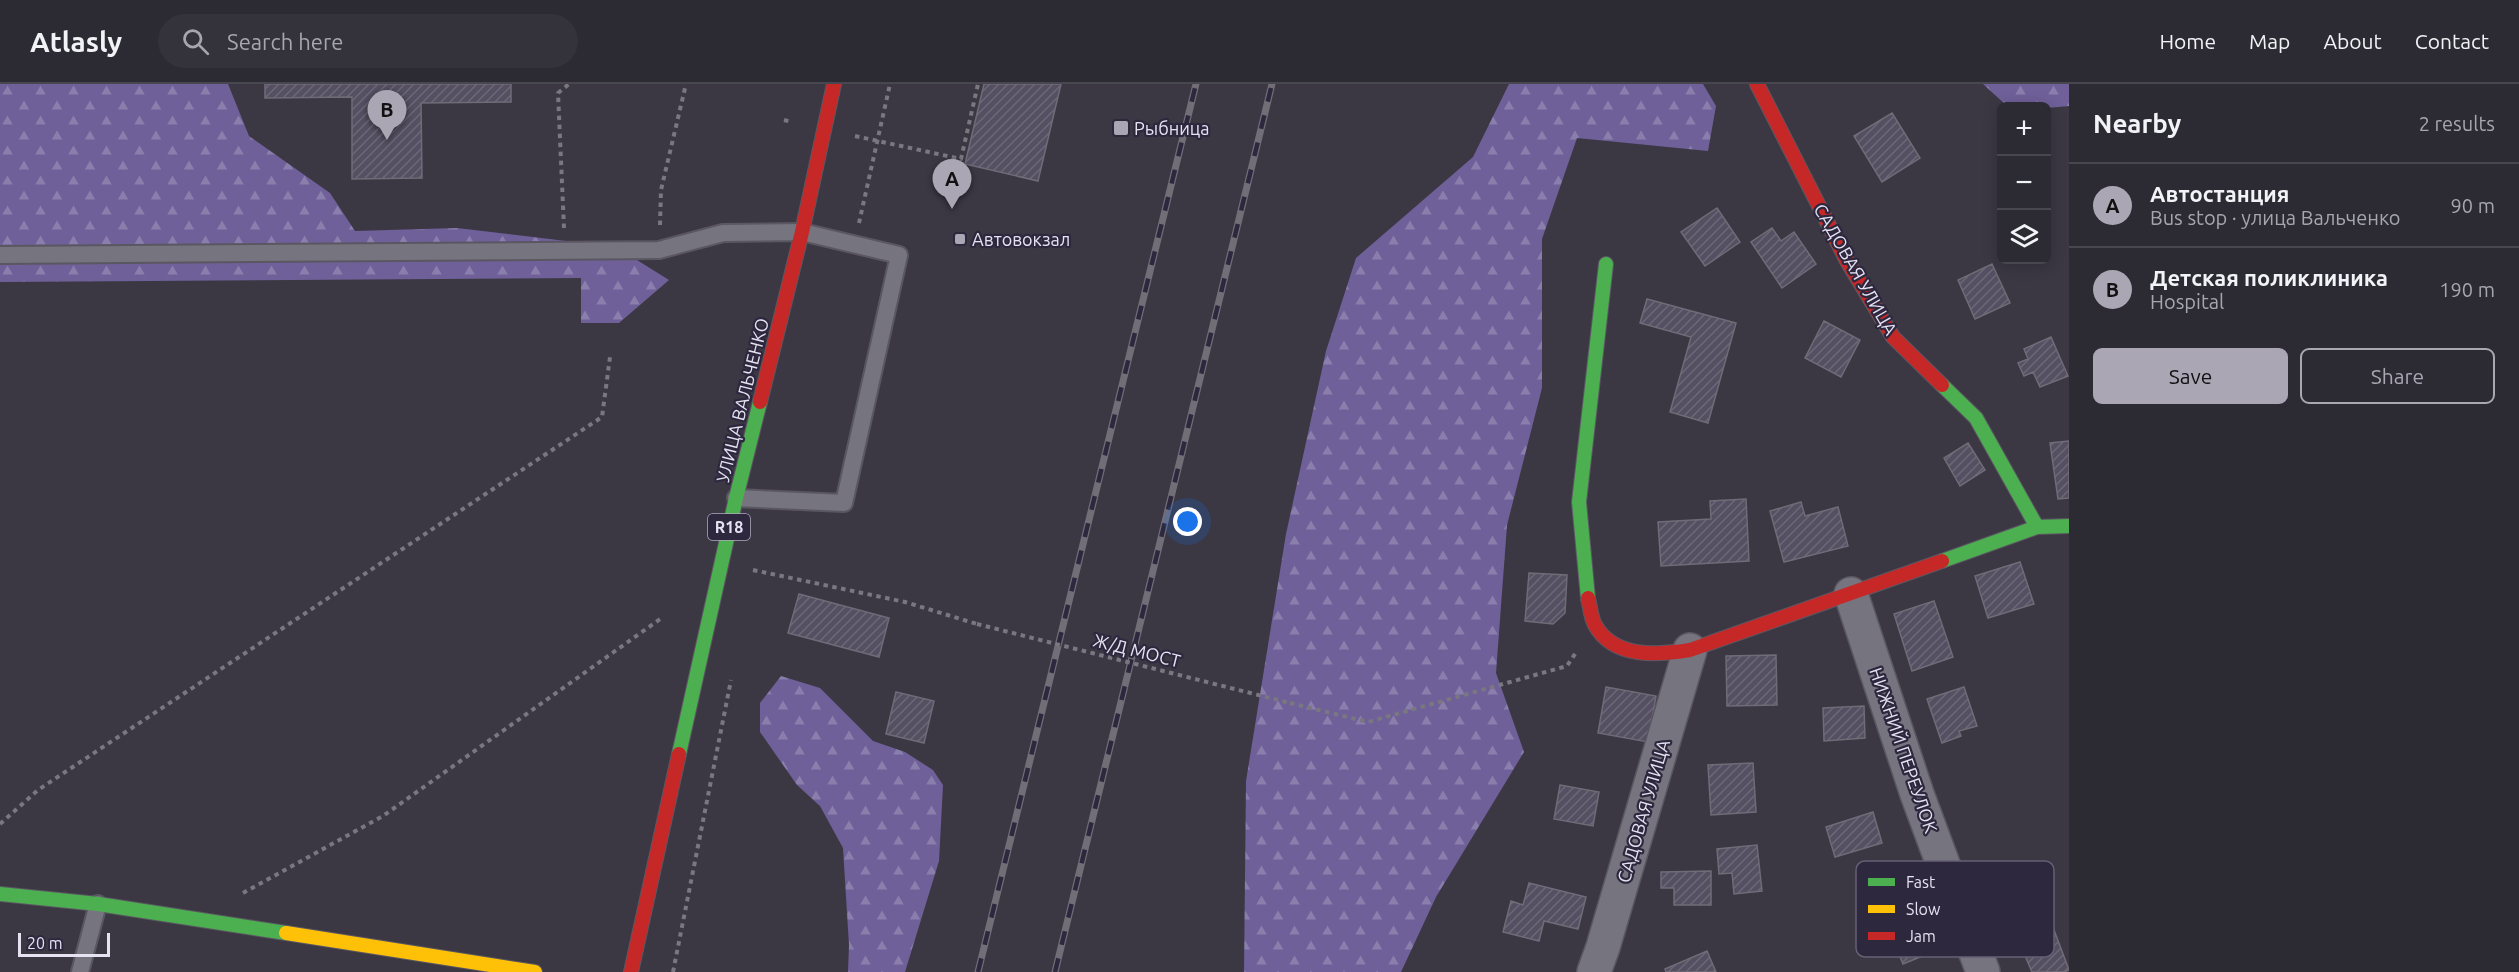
<!DOCTYPE html>
<meta charset="utf-8">
<style>
:root{--surface:#2c2a33;--page:#34323b;--text:#f1f3f6;--muted:#a6a7ac;--line:#48464e;--accent:#aaa6b4}
body{margin:0;font-family:Ubuntu,sans-serif;background:var(--page);color:var(--text)}
.controls{position:absolute;right:18px;top:18px;display:grid;overflow:hidden;border-radius:9px;box-shadow:0 3px 15px #0003}
.controls button{width:54px;height:54px;display:grid;place-items:center;padding:0;border:0;border-bottom:2px solid var(--line);background:var(--surface);color:var(--text);font:30px sans-serif}
.scale{position:absolute;left:18px;bottom:15px;width:92px;box-sizing:border-box;padding-left:6px;border:3px solid #e5e2f1;border-top:0;font-size:16px;line-height:21px;white-space:nowrap;color:#e5e2f1;-webkit-text-stroke:4px #2e283f;paint-order:stroke}
.you{position:absolute;left:1188px;top:438px;width:21px;height:21px;margin:-15px;border:4px solid #fff;border-radius:50%;background:#1a73e8;box-shadow:0 0 0 9px #1a73e833}
.badge{display:grid;place-items:center;width:39px;height:39px;border-radius:50%;background:var(--accent);color:#111;font-size:20px;font-weight:700}
.pin{position:absolute;translate:-50% -50px;filter:drop-shadow(0 2px 3px #0008)}
.pin::after{content:'';position:absolute;top:32px;width:21px;height:18px;background:inherit;clip-path:polygon(0 0,100% 0,50% 100%)}
.list{margin:0;padding:0;list-style:none}
h2{display:flex;justify-content:space-between;align-items:center;height:78px;margin:0;padding:0 24px;font-size:26px}
h2 small{font-size:20px;font-weight:400;color:var(--muted)}
.list li{display:grid;grid-template-columns:39px 1fr auto;gap:18px;align-items:center;box-sizing:border-box;height:84px;padding:0 24px;border-top:2px solid var(--line)}
.list b{display:block;font-size:22px;white-space:nowrap}
.list p{margin:0;font-size:20px;white-space:nowrap;color:var(--muted)}
.list em{font-size:20px;font-style:normal;color:var(--muted)}
.actions{display:flex;gap:12px;padding:18px 24px}
.actions a{flex:1;padding:14px 0;border:2px solid var(--accent);border-radius:9px;text-align:center;font-size:21px;color:var(--accent)}
.actions .main{background:var(--accent);color:#111}
.icon{flex:none;width:33px;height:33px;fill:none;stroke:currentColor;stroke-width:2;stroke-linecap:round;stroke-linejoin:round}
.map{position:relative;flex:none;width:2069px;height:888px;overflow:hidden}
header{display:flex;align-items:center;gap:36px;box-sizing:border-box;height:84px;padding:0 30px;background:var(--surface);border-bottom:2px solid var(--line)}
header strong{font-size:28px}
nav{display:flex;gap:33px;margin-inline-start:auto;font-size:21px}
.search{width:420px;height:54px;background:var(--page);display:flex;align-items:center;gap:15px;box-sizing:border-box;padding:0 21px;border-radius:33px;color:var(--muted);font-size:22px}
main{display:flex}
aside{flex:1;background:var(--surface)}
.map>svg:first-child{display:block}
.forest{fill:url(#forest-firs)}
.building{fill:url(#building-hatch);stroke:#6f6c77;stroke-width:1.5}
.lines{fill:none;stroke-linecap:round;stroke-linejoin:round}
.lane-casing{stroke:#5a5762;stroke-width:20}
.street-casing{stroke:#5a5762;stroke-width:36}
.fast-casing{stroke:#5a5762;stroke-width:16}
.slow-casing{stroke:#5a5762;stroke-width:16}
.jam-casing{stroke:#5a5762;stroke-width:16}
.path{stroke:#797780;stroke-width:4;stroke-dasharray:4.5 4.5;stroke-linecap:butt}
.lane{stroke:#76747e;stroke-width:16}
.street{stroke:#76747e;stroke-width:33}
.fast{stroke:#4caf50;stroke-width:14}
.slow{stroke:#ffc107;stroke-width:14}
.jam{stroke:#c62828;stroke-width:14}
.rail-casing{stroke:#716e77;stroke-width:7}
.rail{stroke:#2e283f;stroke-width:4.5;stroke-dasharray:14;stroke-linecap:butt}
.path-bridge{stroke:#797780;stroke-width:4;stroke-dasharray:4.5 4.5;stroke-linecap:butt}
.poi-dot{fill:#aaa6b4;stroke:#2e283f;stroke-width:2}
.labels{text-anchor:middle;dominant-baseline:central;stroke-width:4.5;stroke-linejoin:round;paint-order:stroke}
.shield{fill:#2e283f;stroke:#aeaabc;stroke-width:1.5}
.shield-label{font-size:16px;font-weight:bold;fill:#e5e2f1}
.poi-label{font-size:18px;fill:#e5e2f1;stroke:#2e283f;text-anchor:start}
.street-label{font-size:18px;fill:#e5e2f1;stroke:#2e283f}
.key{fill:#2e283f;stroke:#656074;stroke-width:1.5}
.key-label{font-size:16px;fill:#e5e2f1}
</style>
<header>
<strong>Atlasly</strong>
<div class="search"><svg class="icon" aria-label="search" viewBox="0 0 24 24"><circle cx="10" cy="10" r="6"/><path d="M15 15l6 6"/></svg>Search here</div>
<nav><a>Home</a><a>Map</a><a>About</a><a>Contact</a></nav>
</header>
<main>
<div class="map">
<svg width="2069" height="888" viewBox="0 0 2069 888">
<defs>
<pattern id="forest-firs" width="22" height="20" patternUnits="userSpaceOnUse" patternTransform="scale(1.5)"><rect width="22" height="20" fill="#6f6099"/><path d="M5 1l3.5 6h-7zM16 11l3.5 6h-7z" fill="#8a7ead"/></pattern>
<pattern id="building-hatch" width="6" height="6" patternUnits="userSpaceOnUse" patternTransform="scale(1.5)"><rect width="6" height="6" fill="#544f61"/><path d="M-1 1l2-2M0 6l6-6M5 7l2-2" fill="none" stroke="#6c6878"/></pattern>
</defs>
<rect width="100%" height="100%" fill="#3b3844"/>
<!-- forest -->
<path class="forest" d="M0,0H228L249,52L330,109L355,147L457,144L616,163L669,196L619,239H581V194L0,198Z
M1509,0H1703L1716,22L1708,67L1577,54L1542,155V304L1507,441L1496,589L1524,668L1436,813L1401,888H1244L1246,697L1286,450L1326,267L1356,174L1473,73Z
M1983,0H2069V22L2047,24L2007,22Z
M781,592L820,604L873,657L905,668L933,686L943,701L939,777L905,888H848L849,861L843,764L820,722L797,701L760,648V619Z"/>
<!-- building -->
<path class="building" d="M265,0H511V18L421,19L422,94L352,95V13L265,14Z
M984,0H1061L1038,97L965,80Z
M1892,29L1920,74L1882,98L1854,52Z
M1717,124L1740,158L1705,182L1681,148Z
M1772,144L1781,157L1794,148L1816,180L1782,204L1751,158Z
M1992,180L2010,219L1975,235L1958,196Z
M1647,215L1736,239L1708,339L1670,328L1691,253L1640,239Z
M1824,237L1860,256L1841,293L1805,274Z
M2051,253L2068,292L2040,303L2033,288L2024,292L2018,279L2028,275L2024,265Z
M2069,357V414L2058,415L2050,359Z
M1968,359L1985,386L1960,402L1944,374Z
M1746,415L1749,477L1661,482L1658,438L1711,435L1710,417Z
M1801,418L1805,432L1838,423L1848,462L1784,478L1770,427Z
M2020,478L2034,520L1988,534L1975,492Z
M1529,489L1567,491L1565,529L1553,540L1525,537Z
M799,510L889,534L879,573L788,549Z
M1934,517L1953,573L1912,587L1894,530Z
M1776,571L1777,621L1727,622L1726,572Z
M1606,603L1656,612L1648,658L1598,649Z
M1964,603L1977,642L1959,647L1961,652L1942,659L1927,615Z
M896,608L934,617L924,659L886,650Z
M1864,622L1865,654L1824,657L1823,624Z
M1753,679L1756,728L1711,731L1708,681Z
M1560,701L1599,708L1593,742L1554,735Z
M1873,728L1882,759L1835,773L1826,743Z
M1757,761L1762,807L1734,810L1732,789L1719,790L1717,765Z
M1711,787V821H1674V804H1661V788Z
M1529,799L1586,813L1578,845L1544,837L1539,857L1503,848L1511,817L1523,821Z
M1925,839L1937,866L1903,880L1892,854Z
M2054,846L2069,886L2064,888H2032L2020,860Z
M1707,867L1716,888H1666L1665,885Z"/>
<g class="lines">
<!-- lane casing -->
<g class="lane-casing">
<path id="lane" d="M0,171L659,166L723,149L802,148L899,171L844,419L736,414
M80,888L98,820"/>
</g>
<!-- street casing -->
<g class="street-casing">
<path id="street" d="M1851,510L1917,710L1983,888
M1594,888L1603,863L1690,566"/>
</g>
<!-- fast casing -->
<g class="fast-casing">
<path id="fast" d="M1942,301L1976,334L2037,443
M1942,477L2037,443L2069,442
M1588,514L1579,418L1606,180
M679,670L736,414L760,318
M0,810L98,820L286,849"/>
</g>
<!-- slow casing -->
<g class="slow-casing">
<path id="slow" d="M286,849L535,888"/>
</g>
<!-- jam casing -->
<g class="jam-casing">
<path id="jam" d="M1757,0L1847,177L1893,253L1942,301
M760,318L802,148L834,0
M1588,514C1590,522 1591,534 1595,541C1614,575 1658,571 1690,566L1942,477
M631,888L679,670"/>
</g>
<!-- path -->
<path class="path" d="M784,36L792,38
M855,52L961,75L978,0
M859,139L890,0
M660,141L661,106L686,0
M564,144L558,9L569,0
M753,486L905,518L977,540
M1290,619L1368,638L1567,582L1577,567
M0,740L38,706L602,333L610,273
M243,809L383,732L663,533
M673,888L731,596"/>
<!-- lane -->
<use href="#lane" class="lane"/>
<!-- street -->
<use href="#street" class="street"/>
<!-- fast -->
<use href="#fast" class="fast"/>
<!-- slow -->
<use href="#slow" class="slow"/>
<!-- jam -->
<use href="#jam" class="jam"/>
<!-- rail casing -->
<g class="rail-casing">
<path id="rail" d="M978,888L1196,0
M1055,888L1272,0"/>
</g>
<!-- rail -->
<use href="#rail" class="rail"/>
<!-- path-bridge -->
<path class="path-bridge" d="M977,540L1290,619"/>
</g>
<!-- markers -->
<g class="poi-dot">
<rect x="1113" y="36" width="16" height="16" rx="3"/>
<rect x="954" y="149" width="12" height="12" rx="3"/>
</g>
<g class="labels">
<!-- shield labels -->
<rect class="shield" x="708" y="430" width="42" height="26" rx="4.5"/>
<g class="shield-label">
<text x="729" y="443">R18</text>
</g>
<!-- poi labels -->
<g class="poi-label">
<text x="1134" y="44">Рыбница</text>
<text x="972" y="155">Автовокзал</text>
</g>
<!-- street labels -->
<g class="street-label">
<text transform="translate(1856 185) rotate(60)">САДОВАЯ УЛИЦА</text>
<text transform="translate(742 316) rotate(-76)">УЛИЦА ВАЛЬЧЕНКО</text>
<text transform="translate(1137 566) rotate(14)">Ж/Д МОСТ</text>
<text transform="translate(1904 666) rotate(71)">НИЖНИЙ ПЕРЕУЛОК</text>
<text transform="translate(1643 727) rotate(-74)">САДОВАЯ УЛИЦА</text>
</g>
</g>
<!-- legend -->
<rect x="1856" y="777" width="198" height="96" rx="9" class="key"/>
<rect x="1868" y="794" width="27" height="8" fill="#4caf50"/>
<rect x="1868" y="821" width="27" height="8" fill="#ffc107"/>
<rect x="1868" y="848" width="27" height="8" fill="#c62828"/>
<g class="key-label">
<text x="1906" y="804">Fast</text>
<text x="1906" y="831">Slow</text>
<text x="1906" y="858">Jam</text>
</g>
</svg>
<div class="controls">
<button>+</button>
<button>−</button>
<button><svg class="icon" aria-label="layers" viewBox="0 0 24 24"><path d="M12 4l9 5-9 5-9-5zM3 14l9 5 9-5"/></svg></button>
</div>
<div class="scale">20 m</div>
<div class="you"></div>
<div class="pin badge" style="left:952px;top:125px">A</div>
<div class="pin badge" style="left:387px;top:56px">B</div>
</div>
<aside>
<h2>Nearby<small>2 results</small></h2>
<ul class="list">
<li><span class="badge">A</span><div><b>Автостанция</b><p>Bus stop · улица Вальченко</p></div><em>90 m</em></li>
<li><span class="badge">B</span><div><b>Детская поликлиника</b><p>Hospital</p></div><em>190 m</em></li>
</ul>
<div class="actions"><a class="main">Save</a><a>Share</a></div>
</aside>
</main>
